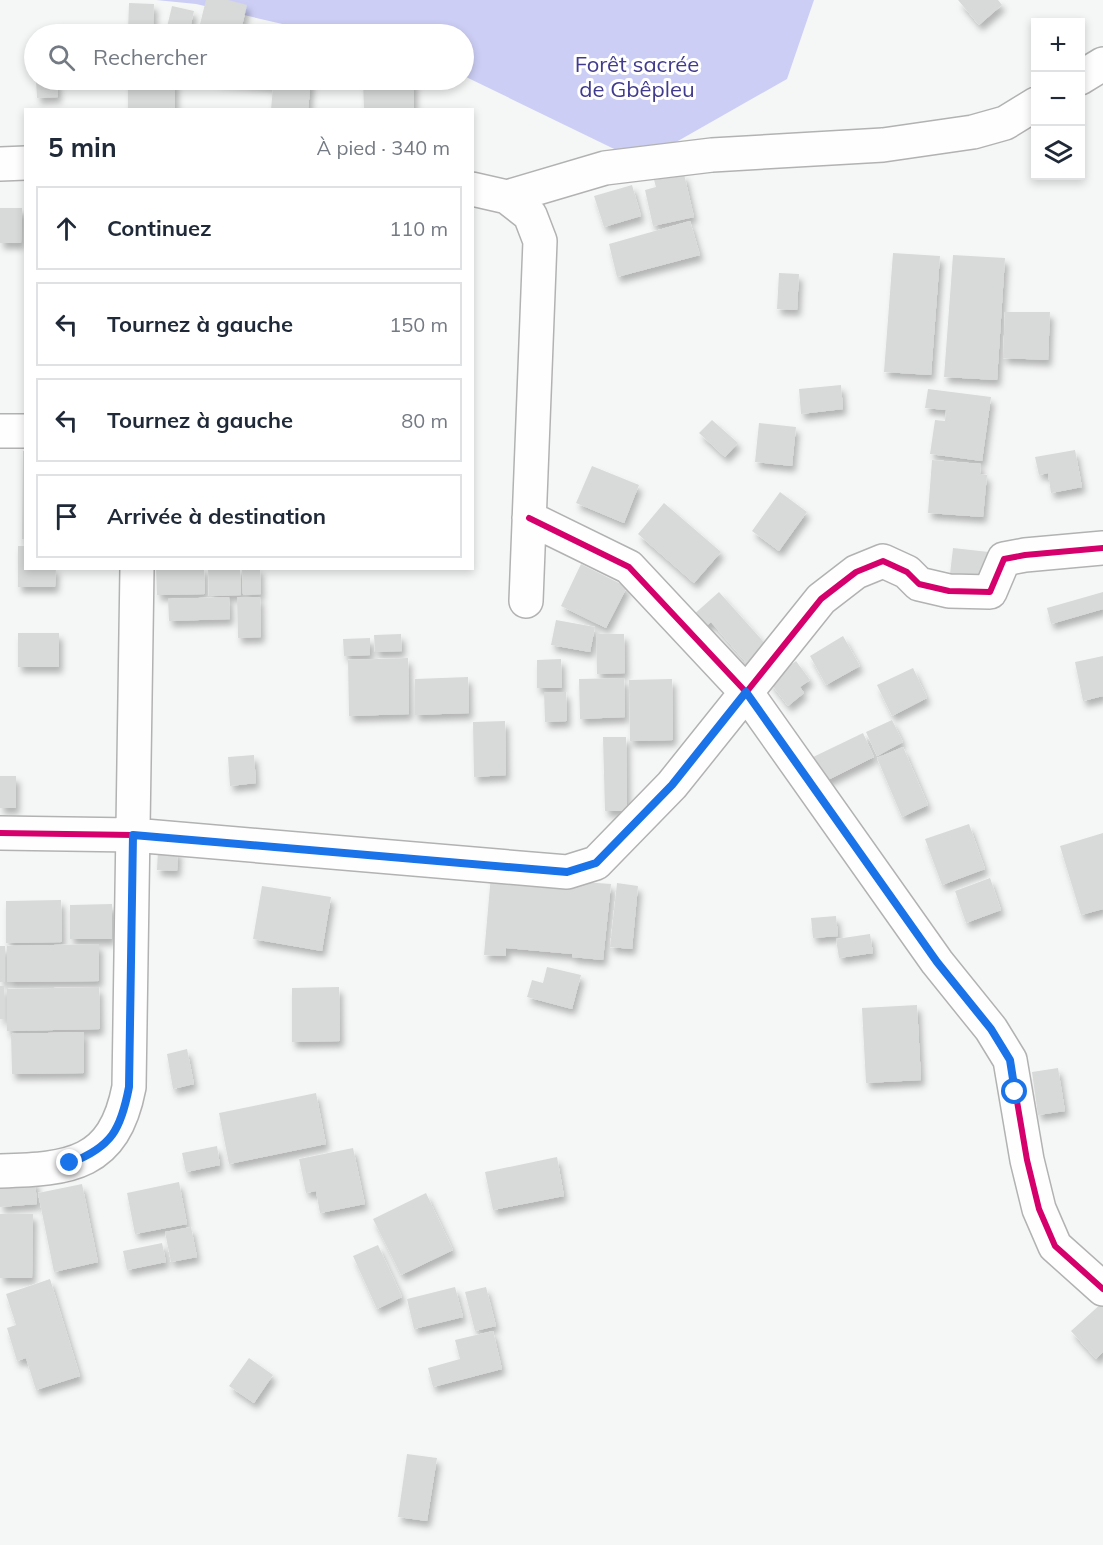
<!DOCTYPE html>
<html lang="fr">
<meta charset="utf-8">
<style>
:root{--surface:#fff;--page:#f2f2f3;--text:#1f2937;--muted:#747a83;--line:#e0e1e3}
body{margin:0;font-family:Mulish,sans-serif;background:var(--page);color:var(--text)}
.controls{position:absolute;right:18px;top:18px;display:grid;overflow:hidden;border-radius:0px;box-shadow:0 3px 9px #0003}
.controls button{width:54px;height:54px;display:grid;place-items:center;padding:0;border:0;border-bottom:2px solid var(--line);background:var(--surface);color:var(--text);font:30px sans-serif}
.stop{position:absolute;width:18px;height:18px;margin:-14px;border:4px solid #1a73e8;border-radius:50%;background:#fff}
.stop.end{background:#1a73e8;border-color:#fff;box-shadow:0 2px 6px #0008}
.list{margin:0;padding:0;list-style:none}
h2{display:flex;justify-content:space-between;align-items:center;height:78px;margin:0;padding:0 24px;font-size:26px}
h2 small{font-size:20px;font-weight:400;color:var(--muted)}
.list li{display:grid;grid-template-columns:39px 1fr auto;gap:18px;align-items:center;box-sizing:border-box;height:84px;margin:0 12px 12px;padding:0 12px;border:2px solid var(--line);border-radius:0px}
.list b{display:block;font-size:22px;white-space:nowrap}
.list em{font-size:20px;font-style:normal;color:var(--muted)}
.icon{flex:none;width:33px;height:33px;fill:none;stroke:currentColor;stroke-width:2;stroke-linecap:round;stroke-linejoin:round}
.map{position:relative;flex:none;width:1103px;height:1545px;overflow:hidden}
.search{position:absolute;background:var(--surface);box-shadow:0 3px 9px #0003;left:24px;top:24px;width:450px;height:66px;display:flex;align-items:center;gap:15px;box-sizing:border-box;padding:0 21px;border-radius:33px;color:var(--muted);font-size:22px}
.panel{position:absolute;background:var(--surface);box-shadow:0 3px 9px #0003;left:24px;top:108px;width:450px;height:462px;border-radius:0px}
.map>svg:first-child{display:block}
.forest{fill:#cccef5}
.building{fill:#d8dad9;filter:url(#shadow)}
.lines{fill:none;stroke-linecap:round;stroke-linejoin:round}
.minor-casing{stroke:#b1b2b1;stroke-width:36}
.minor{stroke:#fefefe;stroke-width:33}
.cycleway-casing{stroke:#fff;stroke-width:10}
.cycleway{stroke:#d6006c;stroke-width:6}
.route{stroke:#1a73e8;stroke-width:8}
.labels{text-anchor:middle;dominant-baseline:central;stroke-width:6;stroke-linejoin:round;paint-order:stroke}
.park-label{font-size:22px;fill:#413b8e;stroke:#fff}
</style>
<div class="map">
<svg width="1103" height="1545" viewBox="0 0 1103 1545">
<defs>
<filter id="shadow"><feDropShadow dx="3.5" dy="6" stdDeviation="3" flood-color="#0004"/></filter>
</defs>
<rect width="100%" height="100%" fill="#f5f7f6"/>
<!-- forest -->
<path class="forest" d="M156,0H814L787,79L641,162L464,76V34H326L196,4Z"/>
<!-- building -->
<path class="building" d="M206,0H228L247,5L240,34H227L199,28Z
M958,0H998L1002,5L979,25Z
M129,3L154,4L153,31L128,30Z
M172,6L194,11L189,33L167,27Z
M36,80H57L58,97L37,98Z
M128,80H175V110H128Z
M215,80H311L308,110H271L273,86L215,81Z
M363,80H414V110H364Z
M684,174L694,217L653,226L645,190L656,187L654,180Z
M632,185L641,216L604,227L594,196Z
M0,208H22L21,243H0Z
M690,221L700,255L617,277L609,244Z
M893,253L940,256L931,375L884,372Z
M953,255L1005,258L997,380L944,377Z
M779,273L799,274L797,310L777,309Z
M1005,312H1050L1048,360L1003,358Z
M841,385L843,409L801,414L799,389Z
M928,389L991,397L982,461L930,454L935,420L945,421L946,410L925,408Z
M712,420L738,443L725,457L699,433Z
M759,423L796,427L792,466L755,462Z
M1075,450L1082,487L1051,493L1048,473L1039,475L1035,457Z
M23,451H26V539H22Z
M932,460L981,464L980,474L987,475L983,517L928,513Z
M592,466L639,485L624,523L576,503Z
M780,492L807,512L779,551L752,531Z
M664,503L721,552L694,583L638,534Z
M18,546H26V568H56L55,587H18Z
M953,548L989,552L985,587L949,583Z
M581,564L627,587L606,628L561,606Z
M156,568H204L205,594L157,595Z
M208,568H240L241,595L209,596Z
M242,568H260L261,594L243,595Z
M719,592L770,649L750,667L711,622L703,629L692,616Z
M1103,592V609L1051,624L1047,608Z
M229,597L230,619L169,621L168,599Z
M237,597H260L261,637L238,638Z
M556,620L595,627L590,652L551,645Z
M18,633H59V667H18Z
M401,634L402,651L375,652L374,635Z
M596,634H624L625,673L597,674Z
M843,636L860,666L826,685L810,656Z
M370,638V655L344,656L343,639Z
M1103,656V696L1083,701L1075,662Z
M408,658L409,714L349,716L348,660Z
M561,659L562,688H537V660Z
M796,661L810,680L800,687L804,693L788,706L769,681Z
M913,668L927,698L892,716L877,685Z
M468,677L469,713L415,715V679Z
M624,678L625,717L580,719L579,679Z
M672,679L673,740L630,741L629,680Z
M544,692H566L567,721L545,722Z
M892,720L903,742L877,756L866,732Z
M505,721L506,775L474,777L473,722Z
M863,733L874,757L822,783L809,759Z
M603,737H626L627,811H605Z
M903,747L928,805L902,817L877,758Z
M254,755L256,783L230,786L228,757Z
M0,776H16V808H0Z
M969,824L985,869L942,885L925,839Z
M1103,833V909L1081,915L1060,846Z
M158,850H178L177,871L157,870Z
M491,875L611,884L603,960L572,957V954L506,948V956L484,955Z
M990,878L1001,910L966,923L955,891Z
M617,883L638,886L632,949L610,947Z
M262,886L331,897L322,951L253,939Z
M61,900L62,942L6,943V901Z
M112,904V939H70V905Z
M836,916L838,936L813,938L811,918Z
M870,934L873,953L839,958L836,939Z
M99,944V981L7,982V946Z
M0,946H5V982H0Z
M547,967L581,975L572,1009L527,997L532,980L543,983Z
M0,986H4V1019H0Z
M99,987L100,1029L7,1031V989Z
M339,987L340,1041L292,1042V988Z
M917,1005L921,1080L866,1083L862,1008Z
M84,1032V1073L12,1074L11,1034Z
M187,1049L194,1084L173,1089L167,1054Z
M1058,1068L1065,1111L1038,1115L1032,1072Z
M316,1093L326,1144L229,1164L219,1113Z
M217,1146L220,1165L186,1172L182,1153Z
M353,1148L365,1204L320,1213L316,1191L306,1193L299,1159Z
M557,1157L564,1196L493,1210L485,1172Z
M35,1180L37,1204L0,1207V1183Z
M179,1182L187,1224L135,1234L127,1193Z
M82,1184L98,1262L54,1272L38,1193Z
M426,1193L453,1250L401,1275L373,1219Z
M0,1214H33L32,1278H0Z
M191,1227L197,1257L171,1262L165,1232Z
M162,1243L166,1262L127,1270L123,1251Z
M378,1245L402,1297L377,1309L353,1256Z
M50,1279L80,1376L36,1390L26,1358L17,1361L7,1328L16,1325L6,1294Z
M455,1287L463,1317L414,1329L407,1299Z
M486,1287L496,1326L475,1331L465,1292Z
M1103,1302V1352L1096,1359L1071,1331Z
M493,1331L502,1369L433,1387L428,1368L460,1359L455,1340Z
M249,1358L273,1375L254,1403L229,1386Z
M407,1454L437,1458L427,1521L398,1517Z"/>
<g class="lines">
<!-- minor casing -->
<g class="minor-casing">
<path id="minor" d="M1080,78L1103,64
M0,164L26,163
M472,189L507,197L530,215L540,241L526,601
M507,197L605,168L712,155L883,145L973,132L1005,123L1036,104
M0,431H26
M529,518L629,567L746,692L937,962L991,1029L1010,1060L1027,1160L1039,1209L1055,1246L1103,1289
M0,833L133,835L567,872L596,863L672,785L821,599L856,572L883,561L907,572L919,584L949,591L990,592L1004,559L1025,555L1103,548
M0,1171C71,1169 114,1165 129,1087L137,568"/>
</g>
<!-- minor -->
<use href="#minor" class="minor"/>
<!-- cycleway casing -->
<g class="cycleway-casing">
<path id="cycleway" d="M529,518L629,567L746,692L937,962L991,1029L1010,1060L1027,1160L1039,1209L1055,1246L1103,1289
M0,833L133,835L567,872L596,863L672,785L821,599L856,572L883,561L907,572L919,584L949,591L990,592L1004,559L1025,555L1103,548"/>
</g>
<!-- cycleway -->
<use href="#cycleway" class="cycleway"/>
</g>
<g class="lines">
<!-- route -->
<path class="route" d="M70,1163C112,1147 121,1129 129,1087L133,835L567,872L596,863L672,785L746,692L937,962L991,1029L1010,1060L1015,1092"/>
</g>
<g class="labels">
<!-- park labels -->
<g class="park-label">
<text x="637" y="64">Forêt sacrée<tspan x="637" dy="25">de Gbêpleu</tspan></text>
</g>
</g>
</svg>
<div class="controls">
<button>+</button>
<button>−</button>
<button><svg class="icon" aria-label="layers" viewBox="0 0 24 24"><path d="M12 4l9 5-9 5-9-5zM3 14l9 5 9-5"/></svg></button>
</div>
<div class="stop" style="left:1015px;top:1092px"></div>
<div class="stop end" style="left:70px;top:1163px"></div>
<div class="search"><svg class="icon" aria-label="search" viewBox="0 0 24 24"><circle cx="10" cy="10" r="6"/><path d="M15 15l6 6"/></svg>Rechercher</div>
<section class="panel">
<h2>5 min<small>À pied · 340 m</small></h2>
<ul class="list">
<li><svg class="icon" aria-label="ahead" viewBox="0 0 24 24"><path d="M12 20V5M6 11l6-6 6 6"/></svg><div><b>Continuez</b></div><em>110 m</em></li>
<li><svg class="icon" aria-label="left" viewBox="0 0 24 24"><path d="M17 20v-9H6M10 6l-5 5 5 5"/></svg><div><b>Tournez à gauche</b></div><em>150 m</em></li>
<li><svg class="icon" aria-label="left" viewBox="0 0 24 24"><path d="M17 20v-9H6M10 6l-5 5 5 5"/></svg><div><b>Tournez à gauche</b></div><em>80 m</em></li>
<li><svg class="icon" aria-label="arrive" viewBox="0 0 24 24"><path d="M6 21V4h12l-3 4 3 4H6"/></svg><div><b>Arrivée à destination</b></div></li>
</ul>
</section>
</div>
